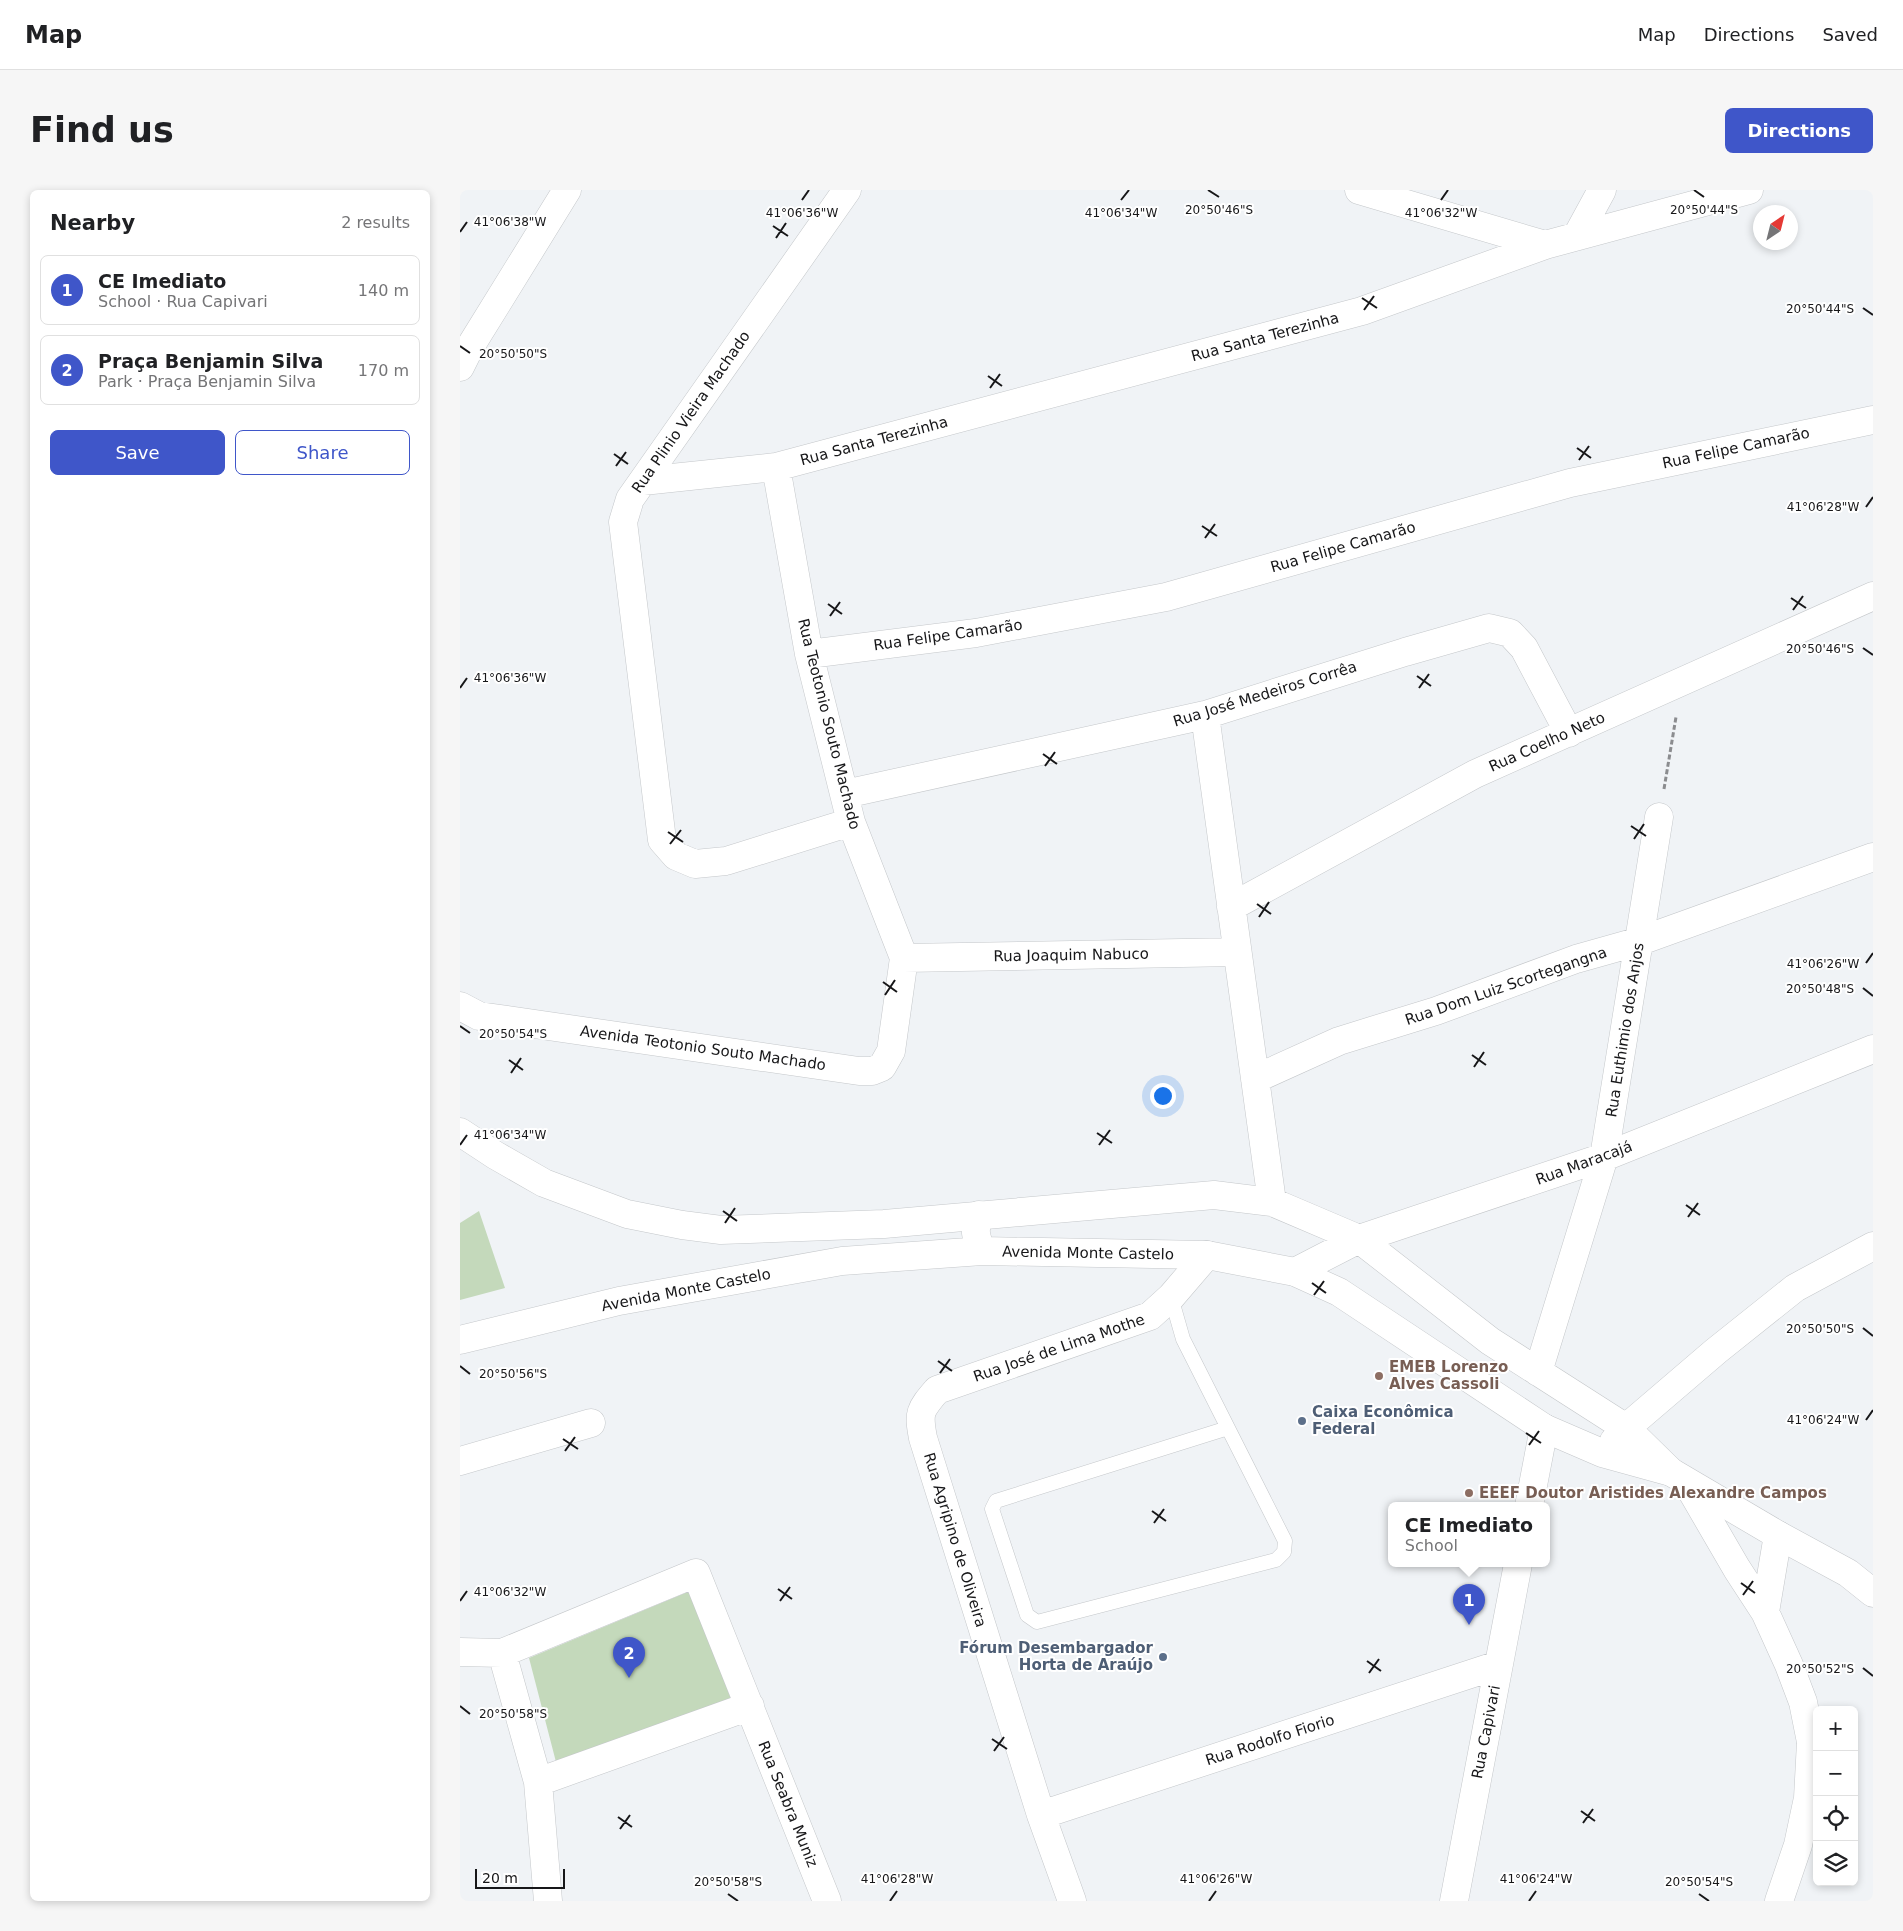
<!DOCTYPE html>
<meta charset="utf-8">
<style>
:root{--surface:#fff;--page:#f6f6f6;--text:#202124;--muted:#757577;--line:#e0e0e0;--accent:#3f56c9}
body{margin:0;font-family:"DejaVu Sans",sans-serif;background:var(--page);color:var(--text)}
.controls{position:absolute;right:15px;bottom:15px;display:grid;overflow:hidden;border-radius:8px;box-shadow:0 2px 8px #0003}
.controls button{width:45px;height:45px;display:grid;place-items:center;padding:0;border:0;border-bottom:1px solid var(--line);background:var(--surface);color:var(--text);font:25px sans-serif}
.compass{position:absolute;left:1293px;top:15px;width:45px;height:45px;border-radius:50%;background:var(--surface);box-shadow:0 2px 8px #0003;rotate:35deg}
.scale{position:absolute;left:15px;bottom:12px;width:90px;box-sizing:border-box;padding-left:5px;border:2px solid #171719;border-top:0;font-size:14px;line-height:18px;white-space:nowrap;color:#171719;-webkit-text-stroke:4px #fff;paint-order:stroke}
.you{position:absolute;left:702px;top:905px;width:18px;height:18px;margin:-12px;border:4px solid #fff;border-radius:50%;background:#1a73e8;box-shadow:0 0 0 8px #1a73e833}
.badge{display:grid;place-items:center;width:32px;height:32px;border-radius:50%;background:var(--accent);color:#fff;font-size:16px;font-weight:700}
.pin{position:absolute;translate:-50% -41px;filter:drop-shadow(0 1px 2px #0008)}
.pin::after{content:'';position:absolute;top:26px;width:18px;height:15px;background:inherit;clip-path:polygon(0 0,100% 0,50% 100%)}
.popup{position:absolute;left:928px;top:1312px;width:162px;height:65px;box-sizing:border-box;display:grid;place-content:center;border-radius:8px;background:var(--surface);filter:drop-shadow(0 1px 4px #0005);font-size:16px;white-space:nowrap;color:var(--muted)}
.popup b{font-size:19px;color:var(--text)}
.popup::after{content:'';position:absolute;left:50%;top:100%;margin-left:-10px;border:10px solid transparent;border-top-color:var(--surface)}
.list{margin:0;padding:0;list-style:none}
h2{display:flex;justify-content:space-between;align-items:center;height:65px;margin:0;padding:0 20px;font-size:21px}
h2 small{font-size:16px;font-weight:400;color:var(--muted)}
.list li{display:grid;grid-template-columns:32px 1fr auto;gap:15px;align-items:center;box-sizing:border-box;height:70px;margin:0 10px 10px;padding:0 10px;border:1px solid var(--line);border-radius:8px}
.list b{display:block;font-size:19px;white-space:nowrap}
.list p{margin:0;font-size:16px;white-space:nowrap;color:var(--muted)}
.list em{font-size:16px;font-style:normal;color:var(--muted)}
.actions{display:flex;gap:10px;padding:15px 20px}
.actions a{flex:1;padding:11px 0;border:1px solid var(--accent);border-radius:8px;text-align:center;font-size:18px;color:var(--accent)}
.actions .main{background:var(--accent);color:#fff}
.icon{flex:none;width:28px;height:28px;fill:none;stroke:currentColor;stroke-width:2;stroke-linecap:round;stroke-linejoin:round}
.map{position:relative;flex:none;width:1413px;height:1711px;overflow:hidden;border-radius:8px}
header{display:flex;align-items:center;gap:30px;box-sizing:border-box;height:70px;padding:0 25px;background:var(--surface);border-bottom:1px solid var(--line)}
header strong{font-size:24px}
nav{display:flex;gap:28px;margin-inline-start:auto;font-size:18px}
.intro{display:flex;align-items:center;justify-content:space-between;box-sizing:border-box;height:120px;padding:0 30px}
h1{margin:0;font-size:35px}
.button{padding:12px 22px;border-radius:8px;background:var(--accent);color:#fff;font-size:18px;font-weight:700}
main{display:flex;gap:30px;padding:0 30px}
aside{flex:1;background:var(--surface);border-radius:8px;box-shadow:0 2px 8px #0003}
.map>svg:first-child{display:block}
.green{fill:#c4d9bb}
.lines{fill:none;stroke-linecap:round;stroke-linejoin:round}
.lane-casing{stroke:#c4c7ca;stroke-width:15}
.street-casing{stroke:#c4c7ca;stroke-width:29}
.secondary-casing{stroke:#c4c7ca;stroke-width:29}
.path{stroke:#8b8c8f;stroke-width:3;stroke-dasharray:5 2.5;stroke-linecap:butt}
.lane{stroke:#fff;stroke-width:14}
.street{stroke:#fff;stroke-width:28}
.secondary{stroke:#fff;stroke-width:28}
.ticks{fill:none;stroke:#171719;stroke-width:2}
.education-dot{fill:#8d6e63;stroke:#fff;stroke-width:2}
.service-dot{fill:#5c6f8a;stroke:#fff;stroke-width:2}
.labels{text-anchor:middle;dominant-baseline:central;stroke-width:4;stroke-linejoin:round;paint-order:stroke}
.street-label{font-size:15px;fill:#171719;stroke:#fff}
.education-label{font-size:15px;font-weight:bold;fill:#785e54;stroke:#fff;text-anchor:start}
.service-label{font-size:15px;font-weight:bold;fill:#4e5e75;stroke:#fff;text-anchor:start}
.ticks-label{font-size:12px;text-anchor:middle;fill:#171719;stroke:#fff;stroke-width:4;stroke-linejoin:round;paint-order:stroke}
</style>
<header>
<strong>Map</strong>
<nav><a>Map</a><a>Directions</a><a>Saved</a></nav>
</header>
<div class="intro"><h1>Find us</h1><a class="button">Directions</a></div>
<main>
<aside>
<h2>Nearby<small>2 results</small></h2>
<ul class="list">
<li><span class="badge">1</span><div><b>CE Imediato</b><p>School · Rua Capivari</p></div><em>140 m</em></li>
<li><span class="badge">2</span><div><b>Praça Benjamin Silva</b><p>Park · Praça Benjamin Silva</p></div><em>170 m</em></li>
</ul>
<div class="actions"><a class="main">Save</a><a>Share</a></div>
</aside>
<div class="map">
<svg width="1413" height="1711" viewBox="0 0 1413 1711">
<rect width="100%" height="100%" fill="#f0f3f6"/>
<!-- green -->
<path class="green" d="M19,1021L45,1098L0,1110V1033Z
M230,1401L271,1509L96,1572L69,1468Z"/>
<g class="lines">
<!-- lane casing -->
<g class="lane-casing">
<path id="lane" d="M711,1107L723,1149L825,1351L824,1362L816,1370L577,1432L567,1425L532,1319L536,1311L768,1238"/>
</g>
<!-- street casing -->
<g class="street-casing">
<path id="street" d="M387,0L170,309L163,332L202,650L216,666L235,674L266,671L391,632
M899,0L1085,55
M1117,46L1142,0
M0,177L10,157L107,0
M183,291L316,277L902,121L1085,55L1289,0
M349,464L516,443L706,407L1110,293L1413,230
M745,525L812,1012
M385,604L745,525L945,462L1029,438L1050,443L1064,458L1109,543
M771,717L1015,584L1413,406
M444,768L777,762
M0,816L19,826L399,881H412L422,877L431,861L444,768L391,632L349,464L316,277
M795,889L879,851L976,821L1116,769L1180,751L1413,667
M0,942L35,965L84,993L167,1024L222,1035L261,1040L424,1034L754,1005L812,1012L899,1049L1030,1151L1166,1238L1211,1282
M835,1082L899,1049L1144,967L1413,859
M1078,1182L1144,967L1199,627
M1154,1251L1166,1238L1256,1161L1335,1098L1413,1056
M0,1271L131,1233
M1227,1293L1277,1379L1305,1422L1329,1475L1343,1512L1351,1552L1348,1608L1338,1655L1319,1711
M1069,1316L1084,1238
M1305,1422L1318,1345
M0,1462L42,1463L236,1383L367,1711
M42,1463L78,1592L88,1711
M78,1592L290,1516
M581,1625L1038,1475
M612,1711L581,1625L463,1248C458,1222 460,1220 477,1200L690,1126L711,1107L747,1065
M994,1711L1058,1374"/>
</g>
<!-- secondary casing -->
<g class="secondary-casing">
<path id="secondary" d="M519,1025C514,1039 515,1047 522,1061
M0,1150L159,1111L382,1071L522,1061L747,1065L835,1082L879,1102L1084,1238L1142,1263L1211,1282L1318,1345L1388,1383L1413,1403"/>
</g>
<!-- path -->
<path class="path" d="M1204,599L1216,527"/>
<!-- lane -->
<use href="#lane" class="lane"/>
<!-- street -->
<use href="#street" class="street"/>
<!-- secondary -->
<use href="#secondary" class="secondary"/>
</g>
<!-- ticks -->
<path class="ticks" d="M748,0L759,7M1234,0L1244,7M342,10L349,0M661,10L669,0M981,10L988,0M313,36L328,46M0,42L7,32M316,48L326,33M902,108L917,118M1403,118L1413,125M904,120L914,106M0,156L10,163M528,186L542,196M530,198L540,184M1117,258L1131,268M154,264L168,274M1119,270L1129,256M156,276L166,262M1406,317L1413,307M742,336L757,346M745,348L755,334M1331,408L1346,418M368,414L382,424M1333,420L1343,406M370,426L380,412M1403,458L1413,465M957,486L971,496M0,498L7,488M959,498L969,484M583,564L597,574M585,576L595,562M1171,636L1186,646M208,642L223,652M1174,649L1184,634M210,654L221,640M797,714L811,724M799,727L809,712M1406,773L1413,763M423,792L437,802M1403,798L1413,806M425,805L435,790M0,836L10,843M1012,865L1026,875M49,870L63,880M1014,877L1024,862M51,883L61,868M637,943L652,953M0,955L7,945M639,955L650,940M1226,1015L1240,1025M263,1021L277,1031M1228,1027L1238,1013M265,1033L275,1018M852,1093L866,1103M854,1105L864,1091M1403,1138L1413,1146M478,1171L492,1181M0,1176L10,1184M480,1183L490,1169M1406,1230L1413,1220M1066,1243L1081,1253M103,1249L118,1259M1069,1255L1079,1241M105,1261L115,1247M692,1321L706,1331M694,1333L704,1319M1281,1393L1295,1403M318,1399L332,1409M1283,1405L1293,1391M0,1411L7,1401M320,1411L330,1397M907,1471L921,1481M1403,1478L1413,1486M909,1483L919,1469M0,1516L10,1524M532,1549L547,1559M534,1561L544,1547M1121,1621L1135,1631M158,1627L172,1637M1123,1633L1133,1619M160,1639L170,1625M268,1704L278,1711M1239,1704L1249,1711M430,1711L437,1701M749,1711L756,1701M1069,1711L1076,1701"/>
<!-- markers -->
<g class="education-dot">
<circle cx="919" cy="1186" r="5"/>
<circle cx="1009" cy="1303" r="5"/>
</g>
<g class="service-dot">
<circle cx="842" cy="1231" r="5"/>
<circle cx="703" cy="1467" r="5"/>
</g>
<g class="labels">
<!-- street labels -->
<g class="street-label">
<text transform="translate(805 147) rotate(-15)">Rua Santa Terezinha</text>
<text transform="translate(231 222) rotate(-55)">Rua Plinio Vieira Machado</text>
<text transform="translate(414 251) rotate(-15)">Rua Santa Terezinha</text>
<text transform="translate(1276 258) rotate(-12)">Rua Felipe Camarão</text>
<text transform="translate(883 357) rotate(-16)">Rua Felipe Camarão</text>
<text transform="translate(488 445) rotate(-8)">Rua Felipe Camarão</text>
<text transform="translate(805 504) rotate(-17)">Rua José Medeiros Corrêa</text>
<text transform="translate(369 534) rotate(76)">Rua Teotonio Souto Machado</text>
<text transform="translate(1087 552) rotate(-24)">Rua Coelho Neto</text>
<text transform="translate(611 765) rotate(-1)">Rua Joaquim Nabuco</text>
<text transform="translate(1046 796) rotate(-19)">Rua Dom Luiz Scortegangna</text>
<text transform="translate(1165 840) rotate(-81)">Rua Euthimio dos Anjos</text>
<text transform="translate(243 858) rotate(8)">Avenida Teotonio Souto Machado</text>
<text transform="translate(1124 973) rotate(-20)">Rua Maracajá</text>
<text transform="translate(628 1063) rotate(1)">Avenida Monte Castelo</text>
<text transform="translate(226 1100) rotate(-11)">Avenida Monte Castelo</text>
<text transform="translate(599 1158) rotate(-19)">Rua José de Lima Mothe</text>
<text transform="translate(495 1350) rotate(73)">Rua Agripino de Oliveira</text>
<text transform="translate(1026 1542) rotate(-79)">Rua Capivari</text>
<text transform="translate(810 1550) rotate(-18)">Rua Rodolfo Fiorio</text>
<text transform="translate(328 1614) rotate(68)">Rua Seabra Muniz</text>
</g>
<!-- education labels -->
<g class="education-label">
<text x="929" y="1177">EMEB Lorenzo<tspan x="929" dy="17">Alves Cassoli</tspan></text>
<text x="1019" y="1303">EEEF Doutor Aristides Alexandre Campos</text>
</g>
<!-- service labels -->
<g class="service-label">
<text x="852" y="1222">Caixa Econômica<tspan x="852" dy="17">Federal</tspan></text>
<text x="693" y="1458" text-anchor="end">Fórum Desembargador<tspan x="693" dy="17">Horta de Araújo</tspan></text>
</g>
</g>
<g class="ticks-label">
<text x="1244" y="24">20°50'44"S</text>
<text x="759" y="24">20°50'46"S</text>
<text x="342" y="27">41°06'36"W</text>
<text x="661" y="27">41°06'34"W</text>
<text x="981" y="27">41°06'32"W</text>
<text x="50" y="36">41°06'38"W</text>
<text x="1360" y="123">20°50'44"S</text>
<text x="53" y="168">20°50'50"S</text>
<text x="1363" y="321">41°06'28"W</text>
<text x="1360" y="463">20°50'46"S</text>
<text x="50" y="492">41°06'36"W</text>
<text x="1363" y="778">41°06'26"W</text>
<text x="1360" y="803">20°50'48"S</text>
<text x="53" y="848">20°50'54"S</text>
<text x="50" y="949">41°06'34"W</text>
<text x="1360" y="1143">20°50'50"S</text>
<text x="53" y="1188">20°50'56"S</text>
<text x="1363" y="1234">41°06'24"W</text>
<text x="50" y="1406">41°06'32"W</text>
<text x="1360" y="1483">20°50'52"S</text>
<text x="53" y="1528">20°50'58"S</text>
<text x="437" y="1693">41°06'28"W</text>
<text x="756" y="1693">41°06'26"W</text>
<text x="1076" y="1693">41°06'24"W</text>
<text x="268" y="1696">20°50'58"S</text>
<text x="1239" y="1696">20°50'54"S</text>
</g>
</svg>
<div class="controls">
<button>+</button>
<button>−</button>
<button><svg class="icon" aria-label="locate" viewBox="0 0 24 24"><circle cx="12" cy="12" r="6"/><path d="M12 2v4M12 18v4M2 12h4M18 12h4"/></svg></button>
<button><svg class="icon" aria-label="layers" viewBox="0 0 24 24"><path d="M12 4l9 5-9 5-9-5zM3 14l9 5 9-5"/></svg></button>
</div>
<svg class="compass" viewBox="-18 -18 36 36"><path d="M0-13l5 13h-10z" fill="#e53935"/><path d="M0 13l5-13h-10z" fill="#757577"/></svg>
<div class="scale">20 m</div>
<div class="you"></div>
<div class="pin badge" style="left:1009px;top:1435px">1</div>
<div class="popup"><b>CE Imediato</b>School</div>
<div class="pin badge" style="left:169px;top:1488px">2</div>
</div>
</main>
